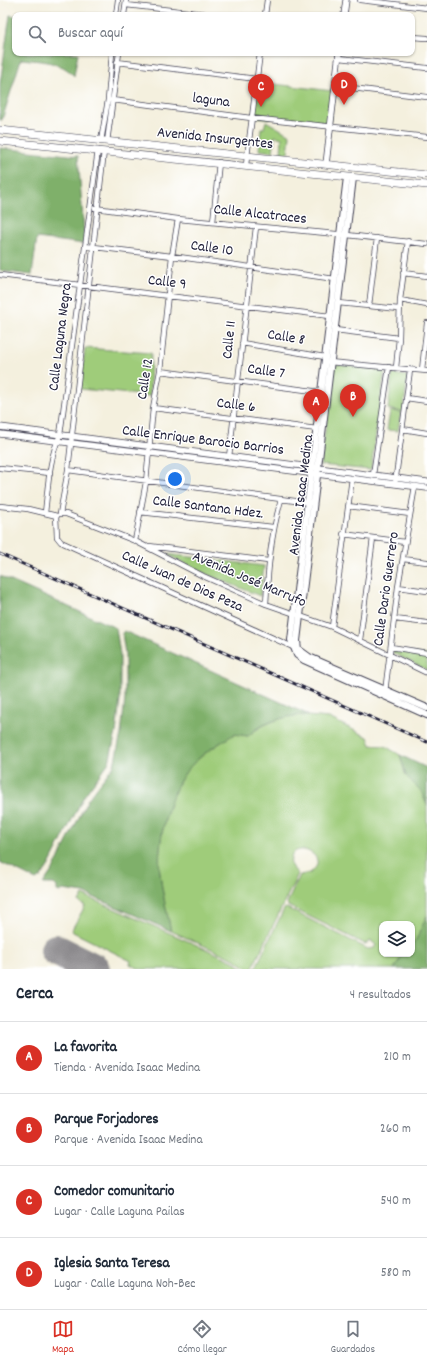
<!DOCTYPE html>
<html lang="es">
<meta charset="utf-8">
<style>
:root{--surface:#fff;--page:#f2f2f3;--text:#1f2937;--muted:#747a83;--line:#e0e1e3;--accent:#d93025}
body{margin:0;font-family:Dekko,sans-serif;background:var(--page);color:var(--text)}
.controls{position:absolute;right:12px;bottom:12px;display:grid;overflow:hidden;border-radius:8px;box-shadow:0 1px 3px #0004}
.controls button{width:36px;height:36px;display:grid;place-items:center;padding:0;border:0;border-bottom:1px solid var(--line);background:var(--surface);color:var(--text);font:20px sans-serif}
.you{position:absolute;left:175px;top:479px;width:14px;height:14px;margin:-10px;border:3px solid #fff;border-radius:50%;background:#1a73e8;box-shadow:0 0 0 6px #1a73e833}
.badge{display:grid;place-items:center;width:26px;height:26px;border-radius:50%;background:var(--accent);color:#fff;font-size:13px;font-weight:700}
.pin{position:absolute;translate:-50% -33px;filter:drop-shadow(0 1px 2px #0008)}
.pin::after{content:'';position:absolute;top:21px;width:14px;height:12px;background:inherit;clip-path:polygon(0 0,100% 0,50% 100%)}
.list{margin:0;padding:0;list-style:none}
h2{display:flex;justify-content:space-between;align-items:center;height:52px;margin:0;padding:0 16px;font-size:17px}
h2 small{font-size:13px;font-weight:400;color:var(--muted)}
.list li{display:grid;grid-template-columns:26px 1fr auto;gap:12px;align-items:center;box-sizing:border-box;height:72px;padding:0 16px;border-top:1px solid var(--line)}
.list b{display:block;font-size:15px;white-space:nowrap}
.list p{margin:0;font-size:13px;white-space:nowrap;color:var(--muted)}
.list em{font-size:13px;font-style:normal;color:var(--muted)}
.icon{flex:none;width:22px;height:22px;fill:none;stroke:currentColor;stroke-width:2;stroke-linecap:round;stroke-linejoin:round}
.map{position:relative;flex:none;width:427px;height:969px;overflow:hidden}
.search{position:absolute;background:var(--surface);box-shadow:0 1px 3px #0004;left:12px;right:12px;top:12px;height:44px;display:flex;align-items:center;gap:10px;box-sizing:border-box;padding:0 14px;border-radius:8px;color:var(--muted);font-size:15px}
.sheet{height:340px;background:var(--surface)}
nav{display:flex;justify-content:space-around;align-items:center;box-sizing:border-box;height:56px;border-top:1px solid var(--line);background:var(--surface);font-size:11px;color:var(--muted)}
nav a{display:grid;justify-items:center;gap:2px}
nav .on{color:var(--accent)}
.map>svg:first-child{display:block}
.green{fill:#9fcc7a;stroke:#60775a}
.forest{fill:#7fb06a;stroke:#506952}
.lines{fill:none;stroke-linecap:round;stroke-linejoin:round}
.runway{stroke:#8b898c;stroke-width:32}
.minor-casing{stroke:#424153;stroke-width:6}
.tertiary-casing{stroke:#424153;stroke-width:7}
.secondary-casing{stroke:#424153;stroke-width:8}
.primary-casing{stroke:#424153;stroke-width:8}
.minor{stroke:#fff;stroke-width:4.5}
.tertiary{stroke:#fff;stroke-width:5.5}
.secondary{stroke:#fff;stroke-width:6}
.primary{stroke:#fff;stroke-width:7}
.rail-casing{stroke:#22223b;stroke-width:3}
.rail{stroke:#fff;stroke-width:1.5;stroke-dasharray:4.5;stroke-linecap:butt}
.labels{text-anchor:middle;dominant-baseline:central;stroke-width:3;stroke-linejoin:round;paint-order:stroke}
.street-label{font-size:15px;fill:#22223b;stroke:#fff}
</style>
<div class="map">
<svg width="427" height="969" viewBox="0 0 427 969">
<rect width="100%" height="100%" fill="#fff"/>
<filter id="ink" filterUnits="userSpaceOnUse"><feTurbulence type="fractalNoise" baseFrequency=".025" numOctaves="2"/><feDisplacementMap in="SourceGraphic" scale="8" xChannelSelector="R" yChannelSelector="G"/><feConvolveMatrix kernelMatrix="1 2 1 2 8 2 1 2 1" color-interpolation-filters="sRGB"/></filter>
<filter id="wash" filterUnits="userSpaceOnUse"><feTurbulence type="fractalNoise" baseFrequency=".012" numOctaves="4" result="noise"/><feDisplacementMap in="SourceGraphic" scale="16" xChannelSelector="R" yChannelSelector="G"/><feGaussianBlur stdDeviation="0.9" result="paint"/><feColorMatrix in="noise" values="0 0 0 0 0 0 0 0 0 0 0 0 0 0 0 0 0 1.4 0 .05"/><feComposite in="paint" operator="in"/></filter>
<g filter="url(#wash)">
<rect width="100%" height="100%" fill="#f4f0de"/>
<!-- green -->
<path class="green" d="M257,82L333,91L330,123L253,117Z
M266,121L290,135L288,153H281L282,138L275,136L273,152L259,150L261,128H264Z
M85,348L151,353L150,396L80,389Z
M335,364L385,369L371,470L320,465Z
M392,374L408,376L403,412L388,409Z
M390,411L401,412L398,431L387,430Z
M166,554L264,566L260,596L204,573Z
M393,650L427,655V670L393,653Z
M296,715L329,718L368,737L371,745L385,746L400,755L406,776L421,791L427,805V916L416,940L412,944V924H382V954H403L394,969H255L284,909L287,908L368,949L374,948L376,945L371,941L365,944L288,906L287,903L300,875L310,873C335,855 286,835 291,866L298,874L252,969H249L234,959L171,931C167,912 162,893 160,874C156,844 169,789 190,767C203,753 219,744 234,734L248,736C261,724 280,718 296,715Z
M83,895L233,961L244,969H140L130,964L131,961L71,931L85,906L79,902Z"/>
<!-- forest -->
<path class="forest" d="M10,15L15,16V53H78L74,76C62,61 39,61 21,59L2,120H0V84Z
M0,148L78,156L85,244L37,238L32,275L0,271Z
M0,576L116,628L120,654V699L116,733L109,762L84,796L49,865L41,877L36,880L0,862Z
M124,631L309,715C288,715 264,721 248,736L234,734C219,744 202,753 190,767C169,789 156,844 160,874C162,893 167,912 171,931L84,893L63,890L60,892L57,891V887L54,884H43L54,868L88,799L114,765L121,734L125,699V654L122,633Z
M400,755L427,768V805L421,791L406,776Z
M427,916V969H394L403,954H412V944L416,940Z"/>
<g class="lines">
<!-- runway -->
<path class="runway" d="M56,950L94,969"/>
</g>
</g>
<g filter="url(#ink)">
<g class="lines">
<!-- minor casing -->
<g class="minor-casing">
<path id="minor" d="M360,0L427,8
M126,5L215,15
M116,15L118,0
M124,15L126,0
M265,15L267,0
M412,37L427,38
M339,58L427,68
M117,62L257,79
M335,86L427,97
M112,100L251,118L427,137
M101,141L108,100L112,53
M107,142L119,53
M246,165L260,53
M95,208L178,219L347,235L427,244
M213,222L219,162
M85,246L172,256L335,279
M403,273L427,276
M0,275L330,316
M400,300L427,305
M338,303L399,309
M369,306L377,238
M335,330L399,338
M242,343L325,357
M329,362L427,371
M396,368L399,338L400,300L408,241
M422,370L427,323
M160,371L321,392
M406,398L427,401
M153,408L317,429
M403,429L427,433
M229,457L256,227
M0,468L50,473
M68,470L310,503
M373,475L389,367
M395,484L410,370
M0,506L28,509L57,516
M348,506L410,514
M140,512L273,527
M45,513C48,488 49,458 60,435L98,150
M60,514H66L135,541L203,576L266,604L332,627L427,673
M60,514L68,470L104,151
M56,516L57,537L61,542L295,648
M343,534L405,542
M135,541L146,482L153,408L160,371L172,256L178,219
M149,546L268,561
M403,559L427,562
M398,587L427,591
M266,604C268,568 271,534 281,500
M395,619L427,623
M332,627L352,478
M360,640L373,538
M391,647L427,653
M385,692L398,587L415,486"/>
</g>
<!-- tertiary casing -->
<g class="tertiary-casing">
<path id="tertiary" d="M344,15L346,0
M326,164L339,53
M0,427L427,482
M0,434L427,488"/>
</g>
<!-- secondary casing -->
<g class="secondary-casing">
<path id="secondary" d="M347,177L291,640L297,655L304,660L427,715
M353,178L297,641L298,649L309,657L427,708"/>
</g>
<!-- primary casing -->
<g class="primary-casing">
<path id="primary" d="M0,130L427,175
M0,141L427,185"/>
</g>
<!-- minor -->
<use href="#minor" class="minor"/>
<!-- tertiary -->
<use href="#tertiary" class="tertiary"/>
<!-- secondary -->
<use href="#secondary" class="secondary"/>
<!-- primary -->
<use href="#primary" class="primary"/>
<!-- rail casing -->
<g class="rail-casing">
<path id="rail" d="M0,554L427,742"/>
</g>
<!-- rail -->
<use href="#rail" class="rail"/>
</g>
</g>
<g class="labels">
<!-- street labels -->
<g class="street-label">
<text transform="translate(211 101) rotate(7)">laguna</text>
<text transform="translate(215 139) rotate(6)">Avenida Insurgentes</text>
<text transform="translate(260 215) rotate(6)">Calle Alcatraces</text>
<text transform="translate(212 249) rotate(8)">Calle 10</text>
<text transform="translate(167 283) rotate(7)">Calle 9</text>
<text transform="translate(61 337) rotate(-83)">Calle Laguna Negra</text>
<text transform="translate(286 338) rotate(9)">Calle 8</text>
<text transform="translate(230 340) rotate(-84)">Calle 11</text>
<text transform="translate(266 372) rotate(8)">Calle 7</text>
<text transform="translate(146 379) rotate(-81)">Calle 12</text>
<text transform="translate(236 406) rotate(7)">Calle 6</text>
<text transform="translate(203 441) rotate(7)">Calle Enrique Barocio Barrios</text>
<text transform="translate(302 495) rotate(-83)">Avenida Isaac Medina</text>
<text transform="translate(208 508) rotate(7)">Calle Santana Hdez.</text>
<text transform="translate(249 580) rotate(23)">Avenida José Marrufo</text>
<text transform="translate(182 582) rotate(24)">Calle Juan de Dios Peza</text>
<text transform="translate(387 589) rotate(-82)">Calle Dario Guerrero</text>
</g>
</g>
</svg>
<div class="controls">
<button><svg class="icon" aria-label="layers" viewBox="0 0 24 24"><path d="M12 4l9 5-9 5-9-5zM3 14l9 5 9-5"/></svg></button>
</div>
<div class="you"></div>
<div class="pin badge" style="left:316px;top:422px">A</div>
<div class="pin badge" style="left:353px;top:417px">B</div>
<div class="pin badge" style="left:261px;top:107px">C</div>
<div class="pin badge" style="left:344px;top:105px">D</div>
<div class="search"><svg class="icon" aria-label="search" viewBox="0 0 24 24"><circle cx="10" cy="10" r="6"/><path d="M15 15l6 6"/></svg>Buscar aquí</div>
</div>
<section class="sheet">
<h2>Cerca<small>4 resultados</small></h2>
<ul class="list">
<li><span class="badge">A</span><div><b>La favorita</b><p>Tienda · Avenida Isaac Medina</p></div><em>210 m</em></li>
<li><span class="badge">B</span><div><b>Parque Forjadores</b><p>Parque · Avenida Isaac Medina</p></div><em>260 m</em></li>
<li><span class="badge">C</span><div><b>Comedor comunitario</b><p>Lugar · Calle Laguna Pailas</p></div><em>540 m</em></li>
<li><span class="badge">D</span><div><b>Iglesia Santa Teresa</b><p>Lugar · Calle Laguna Noh-Bec</p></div><em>580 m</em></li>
</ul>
</section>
<nav>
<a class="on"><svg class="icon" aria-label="map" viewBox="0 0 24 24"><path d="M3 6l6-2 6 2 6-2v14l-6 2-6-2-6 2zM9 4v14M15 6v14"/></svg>Mapa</a>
<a><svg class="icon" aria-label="directions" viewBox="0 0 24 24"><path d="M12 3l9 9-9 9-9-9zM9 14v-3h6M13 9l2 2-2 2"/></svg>Cómo llegar</a>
<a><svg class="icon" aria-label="saved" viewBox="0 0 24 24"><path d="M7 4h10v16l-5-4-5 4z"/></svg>Guardados</a>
</nav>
